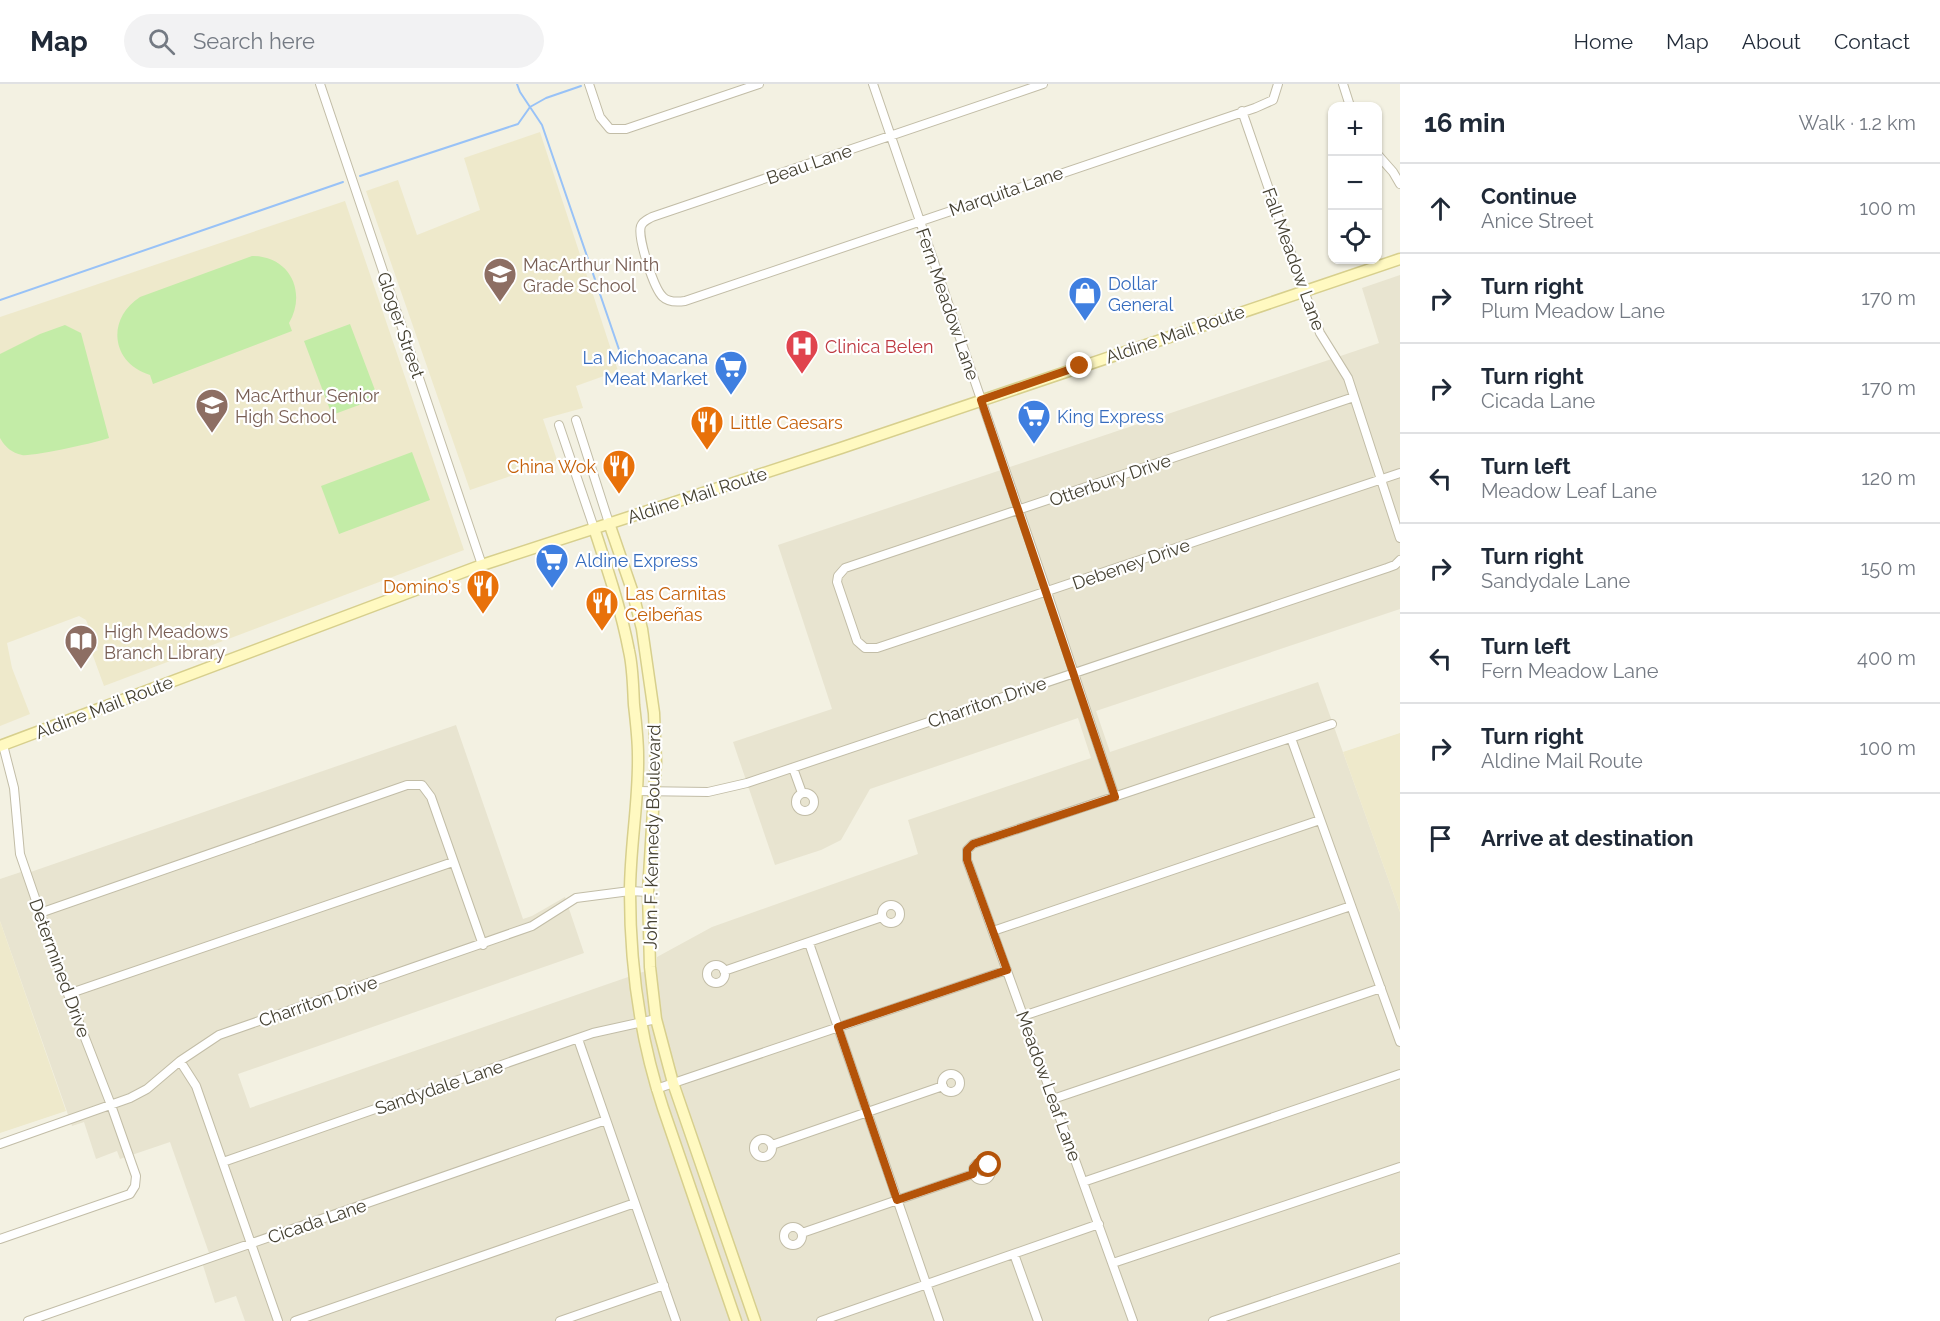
<!DOCTYPE html>
<meta charset="utf-8">
<style>
:root{--surface:#fff;--page:#f2f2f3;--text:#1f2937;--muted:#747a83;--line:#e0e1e3}
body{margin:0;font-family:Raleway,sans-serif;background:var(--page);color:var(--text)}
.controls{position:absolute;right:18px;top:18px;display:grid;overflow:hidden;border-radius:12px;box-shadow:0 2px 4px #0004}
.controls button{width:54px;height:54px;display:grid;place-items:center;padding:0;border:0;border-bottom:2px solid var(--line);background:var(--surface);color:var(--text);font:30px sans-serif}
.stop{position:absolute;width:18px;height:18px;margin:-14px;border:4px solid #b45309;border-radius:50%;background:#fff}
.stop.end{background:#b45309;border-color:#fff;box-shadow:0 2px 6px #0008}
.list{margin:0;padding:0;list-style:none}
h2{display:flex;justify-content:space-between;align-items:center;height:78px;margin:0;padding:0 24px;font-size:26px}
h2 small{font-size:20px;font-weight:400;color:var(--muted)}
.list li{display:grid;grid-template-columns:39px 1fr auto;gap:18px;align-items:center;box-sizing:border-box;height:90px;padding:0 24px;border-top:2px solid var(--line)}
.list b{display:block;font-size:22px;white-space:nowrap}
.list p{margin:0;font-size:20px;white-space:nowrap;color:var(--muted)}
.list em{font-size:20px;font-style:normal;color:var(--muted)}
.icon{flex:none;width:33px;height:33px;fill:none;stroke:currentColor;stroke-width:2;stroke-linecap:round;stroke-linejoin:round}
.map{position:relative;flex:none;width:1400px;height:1237px;overflow:hidden}
header{display:flex;align-items:center;gap:36px;box-sizing:border-box;height:84px;padding:0 30px;background:var(--surface);border-bottom:2px solid var(--line)}
header strong{font-size:28px}
nav{display:flex;gap:33px;margin-inline-start:auto;font-size:21px}
.search{width:420px;height:54px;background:var(--page);display:flex;align-items:center;gap:15px;box-sizing:border-box;padding:0 21px;border-radius:33px;color:var(--muted);font-size:22px}
main{display:flex}
aside{flex:1;background:var(--surface)}
.map>svg:first-child{display:block}
.residential{fill:#e8e4d0}
.education{fill:#eee9cb}
.green{fill:#c3eca7}
.lines{fill:none;stroke-linecap:round;stroke-linejoin:round}
.stream{stroke:#98c2f7;stroke-width:2}
.street-casing{stroke:#c2bda7;stroke-width:10}
.secondary-casing{stroke:#d7cf8d;stroke-width:13}
.street{stroke:#fff;stroke-width:8}
.secondary{stroke:#fff9c1;stroke-width:10}
.route{stroke:#b45309;stroke-width:8}
.labels{text-anchor:middle;dominant-baseline:central;stroke-width:4.5;stroke-linejoin:round;paint-order:stroke}
.street-label{font-size:18px;fill:#454132;stroke:#fff}
.education-label{font-size:18px;fill:#785e54;stroke:#fff;text-anchor:start}
.shop-label{font-size:18px;fill:#366cbe;stroke:#fff;text-anchor:start}
.health-label{font-size:18px;fill:#be3a42;stroke:#fff;text-anchor:start}
.food-label{font-size:18px;fill:#c56008;stroke:#fff;text-anchor:start}
</style>
<header>
<strong>Map</strong>
<div class="search"><svg class="icon" aria-label="search" viewBox="0 0 24 24"><circle cx="10" cy="10" r="6"/><path d="M15 15l6 6"/></svg>Search here</div>
<nav><a>Home</a><a>Map</a><a>About</a><a>Contact</a></nav>
</header>
<main>
<div class="map">
<svg width="1400" height="1237" viewBox="0 0 1400 1237">
<rect width="100%" height="100%" fill="#f3f1e2"/>
<!-- residential -->
<path class="residential" d="M1400,191V525L1096,627L1110,668L1318,598L1400,828V1237H245L236,1212L215,1219L200,1172L209,1169L170,1058L120,1075L117,1067L96,1075L84,1038L72,1042L0,837V795L21,788L22,791L456,641L523,835L532,832L565,813L584,869L238,990L250,1024L657,883V873L712,843L918,770L908,736L1091,674L1078,634L870,705L841,756L821,766L775,781L733,658L832,625L778,461L1379,259L1362,204Z"/>
<!-- education -->
<path class="education" d="M540,48L618,287L576,302L583,324L543,335L557,376L470,406L366,107L398,96L417,151L480,126L464,74Z
M345,117L464,466L104,602L92,569L98,566L86,536L79,532L7,559L12,584L30,630L0,642V233Z
M1400,649V828L1343,668Z
M0,837L66,1027L0,1049Z"/>
<!-- green -->
<path class="green" d="M252,172C290,172 307,208 289,239L292,247L153,300L150,291C111,279 106,235 140,213Z
M350,240L378,314L332,331L304,257Z
M65,241L81,249L109,354C99,358 31,373 22,371C12,369 5,363 0,354V270L40,250Z
M412,368L430,416L339,450L321,402Z"/>
<g class="lines">
<!-- stream -->
<path class="stream" d="M517,0L520,8L542,41L624,280
M360,92L518,40L530,23L546,14L581,2
M0,216L343,98"/>
<!-- street casing -->
<g class="street-casing">
<path id="street" d="M320,0L482,481
M589,0L600,33L610,45H626L759,0
M873,0L1047,508L1115,713
M1043,0L652,133C647,136 643,137 641,142C637,153 654,205 663,213C668,218 678,218 685,217L1255,24L1273,16L1278,0
M1343,0L1350,22
M1242,27L1304,207L1320,249L1348,294L1400,454
M1378,71L1393,88L1400,100
M1354,313L845,484L838,492L837,498L857,557L865,564H877L1400,389
M576,336L609,439
M559,341L594,444
M1291,654L1400,958
M793,684L802,709
M637,707L708,708L747,699L1387,484L1395,481L1400,476
M796 718a9 9 0 1 1 18 0a9 9 0 1 1-18 0Z
M882 830a9 9 0 1 1 18 0a9 9 0 1 1-18 0Z
M40,829L407,701H422L431,713L483,861
M993,847L1320,736
M809,859L939,1237
M707 890a9 9 0 1 1 18 0a9 9 0 1 1-18 0Z
M724,887L882,833
M68,910L453,778
M1023,932L1351,822
M578,955L676,1237
M180,977L196,1002L278,1237
M942 999a9 9 0 1 1 18 0a9 9 0 1 1-18 0Z
M656,1005L1007,886
M1053,1015L1381,904
M754 1064a9 9 0 1 1 18 0a9 9 0 1 1-18 0Z
M0,1060L130,1014L147,1005L180,977L219,951L532,842L576,814L630,807L648,808
M772,1061L943,1002
M973 1087a9 9 0 1 1 18 0a9 9 0 1 1-18 0Z
M223,1078L593,949L656,935
M1083,1098L1400,990
M784 1152a9 9 0 1 1 18 0a9 9 0 1 1-18 0Z
M802,1149L973,1090
M0,1155L130,1110L135,1102L136,1092L111,1021L68,910L20,770L14,704L3,661
M1014,1170L1038,1237
M1113,1179L1400,1083
M28,1237L606,1036
M295,1237L635,1119
M560,1237L664,1201
M821,1237L1099,1140
M1133,1237L967,776V766L973,760L1332,640
M1213,1237L1400,1174"/>
</g>
<!-- secondary casing -->
<g class="secondary-casing">
<path id="secondary" d="M609,439L632,506L642,545L654,629L656,678L648,808L650,883L656,935L673,999L755,1237
M594,444C607,484 621,525 629,567C633,584 633,603 634,621C636,638 638,655 638,671C639,717 630,762 630,808C630,881 640,955 663,1024L736,1237
M0,662L482,481L841,364L1400,175"/>
</g>
<!-- street -->
<use href="#street" class="street"/>
<!-- secondary -->
<use href="#secondary" class="secondary"/>
</g>
<g class="lines">
<!-- route -->
<path class="route" d="M989,1081L984,1078H978L973,1084V1090L897,1116L838,943L1007,886L967,776V766L973,760L1115,713L981,316L1080,282"/>
</g>
<!-- icons -->
<defs>
<g id="school-pin" transform="scale(1.725)"><path d="M0 17L-7.5 6A9.5 9.5 0 1 1 7.5 6Z" fill="#8d6e63" stroke="#fff"/><path d="M0-5L7-2L0 1L-7-2ZM-4 1L0 2.5L4 1V4Q0 6-4 4Z" fill="#fff"/></g>
<g id="shop-pin" transform="scale(1.725)"><path d="M0 17L-7.5 6A9.5 9.5 0 1 1 7.5 6Z" fill="#3f7fe0" stroke="#fff"/><path d="M-5-2.5h2.3a2.7 3.5 0 0 1 5.4 0H5L5.5 6h-11ZM-1.5-2.5h3a1.5 2.3 0 0 0-3 0Z" fill="#fff"/></g>
<g id="hospital-pin" transform="scale(1.725)"><path d="M0 17L-7.5 6A9.5 9.5 0 1 1 7.5 6Z" fill="#e0444e" stroke="#fff"/><path d="M-5-5h3v3.5h4V-5h3V5h-3V1.5h-4V5h-3Z" fill="#fff"/></g>
<g id="supermarket-pin" transform="scale(1.725)"><path d="M0 17L-7.5 6A9.5 9.5 0 1 1 7.5 6Z" fill="#3f7fe0" stroke="#fff"/><path d="M-6-5.5h2.5l.6 2H6L4.5 2H-2.5L-4.4-4H-6ZM-1.5 3.2a1.3 1.3 0 1 0 .1 0ZM3 3.2a1.3 1.3 0 1 0 .1 0Z" fill="#fff"/></g>
<g id="restaurant-pin" transform="scale(1.725)"><path d="M0 17L-7.5 6A9.5 9.5 0 1 1 7.5 6Z" fill="#e8710a" stroke="#fff"/><path d="M-5-6h1v4h1v-4h1v4h1v-4h1v5L-1.5 .5V6h-2V.5L-5-1ZM5-6V6H3V1.5H1.5Q1.5-4 5-6Z" fill="#fff"/></g>
<g id="library-pin" transform="scale(1.725)"><path d="M0 17L-7.5 6A9.5 9.5 0 1 1 7.5 6Z" fill="#8d6e63" stroke="#fff"/><path d="M-6-4Q-3-5.5-.7-3.5V5Q-3 3-6 4ZM6-4Q3-5.5 .7-3.5V5Q3 3 6 4Z" fill="#fff"/></g>
</defs>
<g fill-rule="evenodd">
<use href="#school-pin" x="500" y="190"/>
<use href="#shop-pin" x="1085" y="209"/>
<use href="#hospital-pin" x="802" y="262"/>
<use href="#supermarket-pin" x="731" y="283"/>
<use href="#school-pin" x="212" y="321"/>
<use href="#supermarket-pin" x="1034" y="332"/>
<use href="#restaurant-pin" x="707" y="338"/>
<use href="#restaurant-pin" x="619" y="382"/>
<use href="#supermarket-pin" x="552" y="476"/>
<use href="#restaurant-pin" x="483" y="502"/>
<use href="#restaurant-pin" x="602" y="519"/>
<use href="#library-pin" x="81" y="557"/>
</g>
<g class="labels">
<!-- street labels -->
<g class="street-label">
<text transform="translate(809 80) rotate(-19)">Beau Lane</text>
<text transform="translate(1006 107) rotate(-19)">Marquita Lane</text>
<text transform="translate(1294 175) rotate(70)">Fall Meadow Lane</text>
<text transform="translate(948 220) rotate(71)">Fern Meadow Lane</text>
<text transform="translate(401 241) rotate(71)">Gloger Street</text>
<text transform="translate(1175 250) rotate(-19)">Aldine Mail Route</text>
<text transform="translate(1110 396) rotate(-19)">Otterbury Drive</text>
<text transform="translate(697 411) rotate(-18)">Aldine Mail Route</text>
<text transform="translate(1131 480) rotate(-19)">Debeney Drive</text>
<text transform="translate(987 618) rotate(-19)">Charriton Drive</text>
<text transform="translate(104 623) rotate(-21)">Aldine Mail Route</text>
<text transform="translate(652 753) rotate(-89)">John F. Kennedy Boulevard</text>
<text transform="translate(60 884) rotate(70)">Determined Drive</text>
<text transform="translate(318 917) rotate(-19)">Charriton Drive</text>
<text transform="translate(1049 1002) rotate(70)">Meadow Leaf Lane</text>
<text transform="translate(439 1003) rotate(-19)">Sandydale Lane</text>
<text transform="translate(317 1137) rotate(-19)">Cicada Lane</text>
</g>
<!-- education labels -->
<g class="education-label">
<text x="523" y="180">MacArthur Ninth<tspan x="523" dy="21">Grade School</tspan></text>
<text x="235" y="311">MacArthur Senior<tspan x="235" dy="21">High School</tspan></text>
<text x="104" y="547">High Meadows<tspan x="104" dy="21">Branch Library</tspan></text>
</g>
<!-- shop labels -->
<g class="shop-label">
<text x="1108" y="199">Dollar<tspan x="1108" dy="21">General</tspan></text>
<text x="708" y="273" text-anchor="end">La Michoacana<tspan x="708" dy="21">Meat Market</tspan></text>
<text x="1057" y="332">King Express</text>
<text x="575" y="476">Aldine Express</text>
</g>
<!-- health labels -->
<g class="health-label">
<text x="825" y="262">Clinica Belen</text>
</g>
<!-- food labels -->
<g class="food-label">
<text x="730" y="338">Little Caesars</text>
<text x="596" y="382" text-anchor="end">China Wok</text>
<text x="460" y="502" text-anchor="end">Domino's</text>
<text x="625" y="509">Las Carnitas<tspan x="625" dy="21">Ceibeñas</tspan></text>
</g>
</g>
</svg>
<div class="controls">
<button>+</button>
<button>−</button>
<button><svg class="icon" aria-label="locate" viewBox="0 0 24 24"><circle cx="12" cy="12" r="6"/><path d="M12 2v4M12 18v4M2 12h4M18 12h4"/></svg></button>
</div>
<div class="stop" style="left:989px;top:1081px"></div>
<div class="stop end" style="left:1080px;top:282px"></div>
</div>
<aside>
<h2>16 min<small>Walk · 1.2 km</small></h2>
<ul class="list">
<li><svg class="icon" aria-label="ahead" viewBox="0 0 24 24"><path d="M12 20V5M6 11l6-6 6 6"/></svg><div><b>Continue</b><p>Anice Street</p></div><em>100 m</em></li>
<li><svg class="icon" aria-label="right" viewBox="0 0 24 24"><path d="M7 20v-9h11M14 6l5 5-5 5"/></svg><div><b>Turn right</b><p>Plum Meadow Lane</p></div><em>170 m</em></li>
<li><svg class="icon" aria-label="right" viewBox="0 0 24 24"><path d="M7 20v-9h11M14 6l5 5-5 5"/></svg><div><b>Turn right</b><p>Cicada Lane</p></div><em>170 m</em></li>
<li><svg class="icon" aria-label="left" viewBox="0 0 24 24"><path d="M17 20v-9H6M10 6l-5 5 5 5"/></svg><div><b>Turn left</b><p>Meadow Leaf Lane</p></div><em>120 m</em></li>
<li><svg class="icon" aria-label="right" viewBox="0 0 24 24"><path d="M7 20v-9h11M14 6l5 5-5 5"/></svg><div><b>Turn right</b><p>Sandydale Lane</p></div><em>150 m</em></li>
<li><svg class="icon" aria-label="left" viewBox="0 0 24 24"><path d="M17 20v-9H6M10 6l-5 5 5 5"/></svg><div><b>Turn left</b><p>Fern Meadow Lane</p></div><em>400 m</em></li>
<li><svg class="icon" aria-label="right" viewBox="0 0 24 24"><path d="M7 20v-9h11M14 6l5 5-5 5"/></svg><div><b>Turn right</b><p>Aldine Mail Route</p></div><em>100 m</em></li>
<li><svg class="icon" aria-label="arrive" viewBox="0 0 24 24"><path d="M6 21V4h12l-3 4 3 4H6"/></svg><div><b>Arrive at destination</b></div></li>
</ul>
</aside>
</main>
